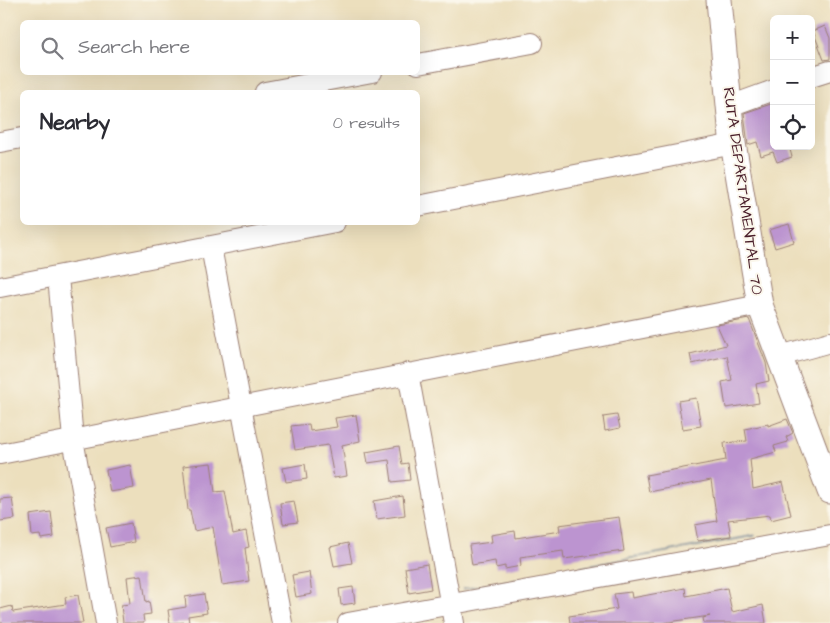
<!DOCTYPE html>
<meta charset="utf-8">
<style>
:root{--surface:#fff;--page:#f7f7f7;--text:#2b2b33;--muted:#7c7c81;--line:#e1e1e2}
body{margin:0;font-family:"Architects Daughter",sans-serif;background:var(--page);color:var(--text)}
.controls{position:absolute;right:15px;top:15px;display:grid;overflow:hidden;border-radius:8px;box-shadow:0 5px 20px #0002}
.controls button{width:45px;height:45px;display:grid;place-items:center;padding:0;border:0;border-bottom:1px solid var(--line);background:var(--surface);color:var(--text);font:25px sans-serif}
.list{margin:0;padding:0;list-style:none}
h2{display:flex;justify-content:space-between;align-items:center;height:65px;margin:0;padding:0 20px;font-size:21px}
h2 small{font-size:16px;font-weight:400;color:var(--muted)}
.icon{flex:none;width:28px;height:28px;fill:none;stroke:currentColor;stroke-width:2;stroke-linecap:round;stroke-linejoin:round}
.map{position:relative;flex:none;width:830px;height:623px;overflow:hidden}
.search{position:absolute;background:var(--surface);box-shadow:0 5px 20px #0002;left:20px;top:20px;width:400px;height:55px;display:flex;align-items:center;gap:12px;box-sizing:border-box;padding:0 18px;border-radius:8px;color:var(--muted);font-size:19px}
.panel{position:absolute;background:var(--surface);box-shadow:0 5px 20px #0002;left:20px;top:90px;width:400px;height:135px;border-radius:8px}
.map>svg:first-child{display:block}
.water{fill:#50a4cb;stroke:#4d627b}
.building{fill:#bc94d0}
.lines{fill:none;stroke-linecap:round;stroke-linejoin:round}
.minor-casing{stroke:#9b7f74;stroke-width:22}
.major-casing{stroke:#9b7f74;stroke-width:27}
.minor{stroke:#fff;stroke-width:20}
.major{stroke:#fff;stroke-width:25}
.labels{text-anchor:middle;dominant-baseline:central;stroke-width:4;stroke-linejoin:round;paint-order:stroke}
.street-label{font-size:16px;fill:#4a1f2b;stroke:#fbf7ec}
</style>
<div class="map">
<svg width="830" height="623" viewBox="0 0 830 623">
<rect width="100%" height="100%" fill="#fbf7ec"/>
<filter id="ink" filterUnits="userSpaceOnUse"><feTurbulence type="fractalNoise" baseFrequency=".02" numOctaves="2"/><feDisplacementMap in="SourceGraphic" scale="10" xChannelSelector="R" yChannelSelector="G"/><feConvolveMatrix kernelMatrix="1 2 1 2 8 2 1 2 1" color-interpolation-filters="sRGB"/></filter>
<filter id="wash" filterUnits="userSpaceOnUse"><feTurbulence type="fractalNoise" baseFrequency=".0096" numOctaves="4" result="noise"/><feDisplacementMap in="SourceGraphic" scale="20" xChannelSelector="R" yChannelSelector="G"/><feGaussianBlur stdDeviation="1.12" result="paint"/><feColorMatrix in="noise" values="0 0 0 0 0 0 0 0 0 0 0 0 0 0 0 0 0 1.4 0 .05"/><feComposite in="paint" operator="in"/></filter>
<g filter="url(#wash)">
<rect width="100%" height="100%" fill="#ecdfbd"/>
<!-- water -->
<path class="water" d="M755,535V536L462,589Z"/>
<g id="blocks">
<!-- building -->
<path class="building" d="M825,26L830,38V59L824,60L813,31Z
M774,103V146H789L792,157L777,162L773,152L761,156L757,142L748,145L744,113Z
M789,224L794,242L775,248L769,230Z
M749,319L766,363L769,381L756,384L759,403L726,408L722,382L732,380L727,356L692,364L690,354L726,345L717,325Z
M696,398L701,426L683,429L678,401Z
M356,415L360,441L342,445L347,476L334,478L328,445L295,450L291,426L309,424L310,431L337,427L335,418Z
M617,415L620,428L605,431L603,417Z
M787,419L793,433L786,437L788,442L774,446L776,452L750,459L753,489L783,482L791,515L771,520L770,515L728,520L731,536L698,541L695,525L717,521L711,480L649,492L646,475L726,460L724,443L747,441L745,429L768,424V426Z
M399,446L402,464L408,463L410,480L392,482L389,460L368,463L366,452Z
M211,463L215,492L225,491L233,534L246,531L249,547L245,548L249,581L222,585L213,527L194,531L190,510H188L183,466Z
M305,464L307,479L286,482L283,468Z
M130,465L134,488L110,492L106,470Z
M403,496L405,515L377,519L374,501Z
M12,498L15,519L0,521V499Z
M294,501L298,522L283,524L280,503Z
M51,512L54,537L41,539L40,535L32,536L30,515Z
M619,517L624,551L564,559L563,551L520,557L521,566L505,569V566L496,568L495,561L472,565L469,545L492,542L491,535L515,531L516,538L560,531L559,525Z
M131,523L134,542L110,547L106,528Z
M348,543L352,563L334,566L330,547Z
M427,564L431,589L409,593L405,568Z
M309,572L312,594L296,597L292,575Z
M142,575L146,602L149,601L151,614L143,615L144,623H123L121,605L130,604L127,577Z
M353,587L355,603L341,605L339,589Z
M685,588L686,596L727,588L732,612L763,605L766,623H704L703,618L710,616L662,623H570L569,616L617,609L614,594L631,592L632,598Z
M204,594L207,613L188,616L189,622L170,623L168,610L186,607L185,597Z
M78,595L83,623H0V609L12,606L13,612L66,604L65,597Z"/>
</g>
</g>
<g filter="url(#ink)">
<use href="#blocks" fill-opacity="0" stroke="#9b7f74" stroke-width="1"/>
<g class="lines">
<!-- minor casing -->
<g class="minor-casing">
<path id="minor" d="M418,64L532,43
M811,77L830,71
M265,92L372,72
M730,106L774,90
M0,142L22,138
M418,206L734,144
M211,247L282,623
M58,277L73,439L106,623
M0,287L335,222
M780,356L830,342
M408,373L454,623
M0,454L760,305
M348,623L830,535"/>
</g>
<!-- major casing -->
<g class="major-casing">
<path id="major" d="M719,0L732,137L760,305L830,491"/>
</g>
<!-- minor -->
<use href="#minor" class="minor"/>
<!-- major -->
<use href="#major" class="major"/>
</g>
</g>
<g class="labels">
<!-- street labels -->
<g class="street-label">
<text transform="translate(743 191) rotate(82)">RUTA DEPARTAMENTAL 70</text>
</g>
</g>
</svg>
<div class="controls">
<button>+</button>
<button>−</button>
<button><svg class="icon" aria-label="locate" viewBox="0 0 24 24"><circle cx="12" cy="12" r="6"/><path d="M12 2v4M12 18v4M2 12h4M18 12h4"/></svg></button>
</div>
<div class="search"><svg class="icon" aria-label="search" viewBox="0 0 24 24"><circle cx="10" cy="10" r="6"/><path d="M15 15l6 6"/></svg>Search here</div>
<section class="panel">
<h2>Nearby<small>0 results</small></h2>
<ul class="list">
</ul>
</section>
</div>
